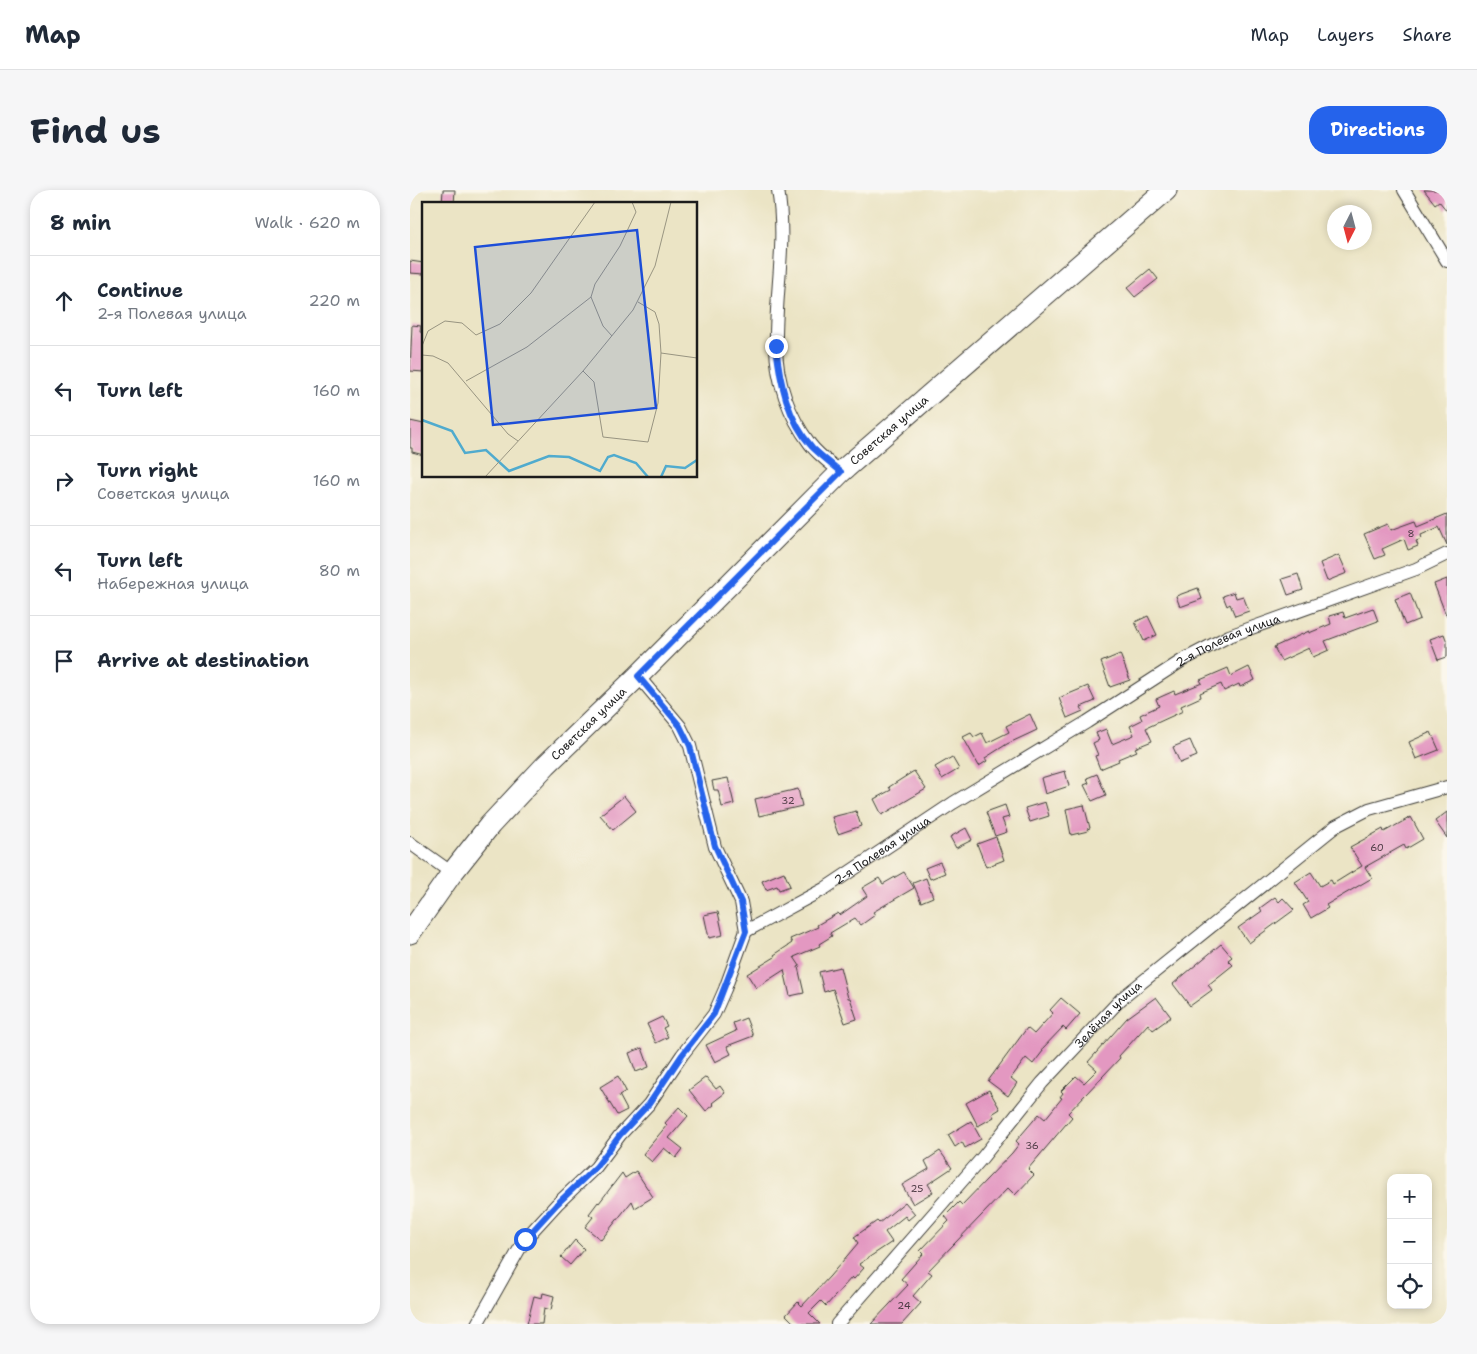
<!DOCTYPE html>
<meta charset="utf-8">
<style>
:root{--surface:#fff;--page:#f6f6f7;--text:#1f2937;--muted:#747a83;--line:#e0e1e3;--accent:#2563eb}
body{margin:0;font-family:"Shantell Sans",sans-serif;background:var(--page);color:var(--text)}
.controls{position:absolute;right:15px;bottom:15px;display:grid;overflow:hidden;border-radius:10px;box-shadow:0 2px 8px #0003}
.controls button{width:45px;height:45px;display:grid;place-items:center;padding:0;border:0;border-bottom:1px solid var(--line);background:var(--surface);color:var(--text);font:25px sans-serif}
.compass{position:absolute;left:917px;top:15px;width:45px;height:45px;border-radius:50%;background:var(--surface);box-shadow:0 2px 8px #0003;rotate:186deg}
.stop{position:absolute;width:15px;height:15px;margin:-11px;border:4px solid #2563eb;border-radius:50%;background:#fff}
.stop.end{background:#2563eb;border-color:#fff;box-shadow:0 1px 5px #0008}
.list{margin:0;padding:0;list-style:none}
h2{display:flex;justify-content:space-between;align-items:center;height:65px;margin:0;padding:0 20px;font-size:21px}
h2 small{font-size:16px;font-weight:400;color:var(--muted)}
.list li{display:grid;grid-template-columns:32px 1fr auto;gap:15px;align-items:center;box-sizing:border-box;height:90px;padding:0 20px;border-top:1px solid var(--line)}
.list b{display:block;font-size:19px;white-space:nowrap}
.list p{margin:0;font-size:16px;white-space:nowrap;color:var(--muted)}
.list em{font-size:16px;font-style:normal;color:var(--muted)}
.icon{flex:none;width:28px;height:28px;fill:none;stroke:currentColor;stroke-width:2;stroke-linecap:round;stroke-linejoin:round}
.map{position:relative;flex:none;width:1037px;height:1134px;overflow:hidden;border-radius:20px}
header{display:flex;align-items:center;gap:30px;box-sizing:border-box;height:70px;padding:0 25px;background:var(--surface);border-bottom:1px solid var(--line)}
header strong{font-size:24px}
nav{display:flex;gap:28px;margin-inline-start:auto;font-size:18px}
.intro{display:flex;align-items:center;justify-content:space-between;box-sizing:border-box;height:120px;padding:0 30px}
h1{margin:0;font-size:35px}
.button{padding:12px 22px;border-radius:20px;background:var(--accent);color:#fff;font-size:18px;font-weight:700}
main{display:flex;gap:30px;padding:0 30px}
aside{flex:1;background:var(--surface);border-radius:20px;box-shadow:0 2px 8px #0003}
.map>svg:first-child{display:block}
.building{fill:#e398c1}
.lines{fill:none;stroke-linecap:round;stroke-linejoin:round}
.street-casing{stroke:#3b3a35;stroke-width:14}
.primary-casing{stroke:#3b3a35;stroke-width:23}
.street{stroke:#fff;stroke-width:12}
.primary{stroke:#fff;stroke-width:21}
.route{stroke:#2563eb;stroke-width:6}
.labels{text-anchor:middle;dominant-baseline:central;stroke-width:4.5;stroke-linejoin:round;paint-order:stroke}
.number-label{font-size:10px;fill:#4e3b45}
.street-label{font-size:12px;fill:#1c1c1c;stroke:#fbf7ec}
.inset-river{fill:none;stroke:#50abce;stroke-width:2.5}
.inset-road{fill:none;stroke:#989481;stroke-width:1}
.view{fill:#1d4ed8;fill-opacity:0.15;stroke:#1d4ed8;stroke-width:2.5}
.inset-edge{fill:none;stroke:#1c1c1c;stroke-width:2.5}
</style>
<header>
<strong>Map</strong>
<nav><a>Map</a><a>Layers</a><a>Share</a></nav>
</header>
<div class="intro"><h1>Find us</h1><a class="button">Directions</a></div>
<main>
<aside>
<h2>8 min<small>Walk · 620 m</small></h2>
<ul class="list">
<li><svg class="icon" aria-label="ahead" viewBox="0 0 24 24"><path d="M12 20V5M6 11l6-6 6 6"/></svg><div><b>Continue</b><p>2-я Полевая улица</p></div><em>220 m</em></li>
<li><svg class="icon" aria-label="left" viewBox="0 0 24 24"><path d="M17 20v-9H6M10 6l-5 5 5 5"/></svg><div><b>Turn left</b></div><em>160 m</em></li>
<li><svg class="icon" aria-label="right" viewBox="0 0 24 24"><path d="M7 20v-9h11M14 6l5 5-5 5"/></svg><div><b>Turn right</b><p>Советская улица</p></div><em>160 m</em></li>
<li><svg class="icon" aria-label="left" viewBox="0 0 24 24"><path d="M17 20v-9H6M10 6l-5 5 5 5"/></svg><div><b>Turn left</b><p>Набережная улица</p></div><em>80 m</em></li>
<li><svg class="icon" aria-label="arrive" viewBox="0 0 24 24"><path d="M6 21V4h12l-3 4 3 4H6"/></svg><div><b>Arrive at destination</b></div></li>
</ul>
</aside>
<div class="map">
<svg width="1037" height="1134" viewBox="0 0 1037 1134">
<rect width="100%" height="100%" fill="#fbf7ec"/>
<filter id="ink" filterUnits="userSpaceOnUse"><feTurbulence type="fractalNoise" baseFrequency=".02" numOctaves="2"/><feDisplacementMap in="SourceGraphic" scale="10" xChannelSelector="R" yChannelSelector="G"/><feConvolveMatrix kernelMatrix="1 2 1 2 8 2 1 2 1" color-interpolation-filters="sRGB"/></filter>
<filter id="wash" filterUnits="userSpaceOnUse"><feTurbulence type="fractalNoise" baseFrequency=".0096" numOctaves="4" result="noise"/><feDisplacementMap in="SourceGraphic" scale="20" xChannelSelector="R" yChannelSelector="G"/><feGaussianBlur stdDeviation="1.12" result="paint"/><feColorMatrix in="noise" values="0 0 0 0 0 0 0 0 0 0 0 0 0 0 0 0 0 1.4 0 .05"/><feComposite in="paint" operator="in"/></filter>
<g filter="url(#wash)">
<rect width="100%" height="100%" fill="#ebe4c5"/>
<g id="blocks">
<!-- building -->
<path class="building" d="M33,0H45L44,14H32Z
M1014,0H1037V21L1029,11L1025,14Z
M0,71L14,73V84L0,83Z
M740,79L748,89L725,107L717,98Z
M2,135L11,136L10,142L14,143V182L0,181Z
M0,231L14,234V265L2,262V258H0Z
M1037,324V355L1029,337L1011,345L1012,349L1006,351L1008,356L998,360L994,349L972,359L975,365L965,369L954,344L978,334L981,340L1006,331L1008,336Z
M929,365L937,383L917,391L910,373Z
M888,384L893,400L878,405L872,389Z
M1037,389V425H1036L1024,394Z
M788,398L792,409L770,417L766,406Z
M824,402L826,408L833,406L839,421L825,426L820,414L817,416L813,406Z
M1000,403L1010,429L995,435L985,409Z
M963,418L968,431L915,451L919,460L903,467L899,458L871,471L864,457L899,441V443L921,434L919,426L933,422L935,428Z
M738,426L747,445L734,451L725,432Z
M1034,444L1037,452V467L1028,470L1020,449Z
M710,464L720,490L700,497L691,472Z
M839,477L845,490L830,497L829,494L814,501L811,494L790,503L791,507L771,516L773,521L736,538L742,551L725,558L727,561L708,569L709,571L690,579L685,566L688,565L683,553L689,550L686,543L696,539L702,554L724,545L720,536L732,530L730,525L749,516L746,509L764,501L765,504L792,493L790,490L818,478L821,486Z
M678,496L685,511L671,517L673,521L657,528L649,508Z
M620,524L627,540L597,554L575,568L577,571L569,576L553,547L561,543L564,547L572,543L577,553L599,542L596,536Z
M1021,542L1029,560L1006,569L999,552Z
M780,550L787,566L770,573L763,557Z
M542,567L549,579L532,589L525,577Z
M504,581L516,599L472,625L464,609L481,600L479,597Z
M655,581L659,596L635,604L631,588Z
M687,584L696,605L682,611L674,595L679,593L677,588Z
M318,588L324,614L312,617L308,600H304L302,591Z
M388,599L392,616L349,626L345,609Z
M214,606L226,621L203,640L190,625Z
M635,612L639,626L620,632L615,618Z
M595,615L599,627L592,629L597,642L585,646L576,622Z
M674,615L680,638L677,639L678,641L661,645L656,619Z
M446,621L451,636L428,644L422,627Z
M1037,622V648L1025,631Z
M1001,627L1013,649L996,659L994,655L955,677L962,688L916,715L918,718L901,728L893,715L898,712L885,692L901,682L910,696L921,690L923,694L952,676L940,657L973,639L974,642Z
M556,638L562,650L546,658L540,647Z
M586,647L594,670L576,677L567,654Z
M530,672L535,683L520,689L515,678Z
M374,682L380,696L369,700L367,696L356,700L352,691Z
M494,682L504,698L463,722L465,725L451,735L445,728L420,743L422,746L409,754L410,756L384,767L390,776L388,777L394,803L380,806L374,780L346,798L337,784L365,767L364,765L382,753L380,749L408,737L407,735L428,723L430,725L457,706L452,698L469,688L473,694Z
M516,688L523,707L511,712L503,693Z
M865,707L869,712L873,708L884,720L839,753L828,738L852,721L850,718Z
M308,722L313,745L299,748L294,725Z
M811,754L822,767L818,770L823,775L798,795L802,800L780,816L763,794Z
M430,777L438,808H440L447,829L435,833L423,799L414,802L409,782Z
M746,807L761,827L743,840L738,834L709,866L710,868L658,923L662,927L618,979L624,985L605,1005L598,998L518,1081L522,1084L503,1106L511,1113L492,1134H461L498,1095L491,1089L513,1064L510,1061L539,1031L535,1026L549,1012L552,1015L602,963L609,954L606,951L629,924L635,929L652,908L650,907L653,903L651,901L666,886L674,893L687,880L678,872L717,828Z
M651,808L670,824L656,840L653,837L632,859L633,861L623,874L616,868L601,888L607,893L598,906L578,891L617,838L624,844L643,823L640,820Z
M252,827L257,836L253,838L258,847L246,853L237,834Z
M336,828L343,846L317,856L321,864L305,872L296,855L326,841L323,833Z
M232,858L239,877L226,882L219,863Z
M208,886L216,901L209,905L217,920L207,925L190,897Z
M296,887L306,899L310,896L315,903L302,913L304,915L296,921L279,900Z
M579,900L590,919L582,924L584,927L568,936L556,913Z
M269,917L278,926L259,948L273,959L266,968L254,958L242,972L233,964L257,935L255,933Z
M561,931L571,949L555,958L552,952L545,957L538,945Z
M530,961L542,978L518,994L523,1002L503,1014L492,995L519,979L515,971Z
M226,981L243,1007L225,1018L222,1011L191,1050L175,1037L183,1027L179,1024L188,1012L189,1013L212,983L215,988Z
M495,1012L505,1024L498,1030L495,1026L475,1042L482,1052L449,1074L454,1078L444,1089L442,1087L416,1116L411,1111L399,1123L410,1134H385L376,1125L388,1112L392,1116L420,1086L448,1053L444,1047L467,1031L469,1033Z
M165,1050L174,1059L160,1075L151,1067Z
M133,1103L144,1106L141,1120L134,1118L132,1134H117L124,1106L132,1108Z"/>
</g>
</g>
<g filter="url(#ink)">
<use href="#blocks" fill-opacity="0" stroke="#3b3a35" stroke-width="1"/>
<g class="lines">
<!-- street casing -->
<g class="street-casing">
<g id="street">
<path d="M368,0C377,52 365,103 366,155C366,191 379,226 400,254C408,265 421,274 431,282"/>
<path d="M994,0L1037,71"/>
<path d="M228,486L270,536L280,556L305,657L331,712L336,741"/>
<path d="M0,653L42,683"/>
<path id="s1" d="M67,1134L115,1049L147,1014L186,977L210,945L239,914L272,865L304,824L315,799L336,741L414,699L543,613L677,532L773,470L819,446L1006,379L1037,364"/>
<path id="s2" d="M427,1134L572,968L632,893L711,809L926,636L959,619L1037,597"/>
</g>
</g>
<!-- primary casing -->
<g class="primary-casing">
<g id="primary">
<path id="s3" d="M0,743L42,683L80,635L136,575L228,486L431,282L756,0"/>
</g>
</g>
<!-- street -->
<use href="#street" class="street"/>
<!-- primary -->
<use href="#primary" class="primary"/>
</g>
</g>
<g class="lines" filter="url(#ink)">
<!-- route -->
<path class="route" d="M115,1049L147,1014L186,977L210,945L239,914L272,865L304,824L336,741L331,712L305,656L280,556L270,536L228,486L431,282C422,274 411,266 402,257C377,229 370,192 366,156"/>
</g>
<g class="labels">
<!-- number labels -->
<g class="number-label">
<text x="1001" y="343">8</text>
<text x="378" y="610">32</text>
<text x="967" y="657">60</text>
<text x="622" y="955">36</text>
<text x="507" y="998">25</text>
<text x="494" y="1115">24</text>
</g>
<!-- street labels -->
<g class="street-label">
<text stroke="none"><textPath href="#s3" startOffset="696">Советская улица</textPath></text>
<text stroke="none"><textPath href="#s1" startOffset="1045">2-я Полевая улица</textPath></text>
<text stroke="none"><textPath href="#s3" startOffset="276">Советская улица</textPath></text>
<text stroke="none"><textPath href="#s1" startOffset="640">2-я Полевая улица</textPath></text>
<text stroke="none"><textPath href="#s2" startOffset="412">Зелёная улица</textPath></text>
</g>
</g>
<!-- overview -->
<g transform="translate(12 12)">
<rect width="275" height="275" fill="#ebe4c5"/>
<path class="inset-river" d="M0,218L30,229L43,251L64,248L87,269L127,254L147,255L178,269L186,255L192,253L214,261L226,275M239,275L244,264L263,266L275,258"/>
<path class="inset-road" d="M169,95L181,124L190,134M0,144L6,129L23,119L40,121L54,133L78,122L109,91L173,0M239,151L275,156M0,153L11,154L26,161L86,232L96,239M161,169L172,180L181,235L226,240L236,201L239,151L237,122L233,110L216,100M44,179L105,145L169,95L173,82L198,44L214,10L210,0M63,275L161,169L211,108L233,64L249,0"/>
<path class="view" d="M215,28L234,206L71,223L53,45Z"/>
<rect width="275" height="275" class="inset-edge"/>
</g>
</svg>
<div class="controls">
<button>+</button>
<button>−</button>
<button><svg class="icon" aria-label="locate" viewBox="0 0 24 24"><circle cx="12" cy="12" r="6"/><path d="M12 2v4M12 18v4M2 12h4M18 12h4"/></svg></button>
</div>
<svg class="compass" viewBox="-18 -18 36 36"><path d="M0-13l5 13h-10z" fill="#e53935"/><path d="M0 13l5-13h-10z" fill="#747a83"/></svg>
<div class="stop" style="left:115px;top:1049px"></div>
<div class="stop end" style="left:366px;top:156px"></div>
</div>
</main>
